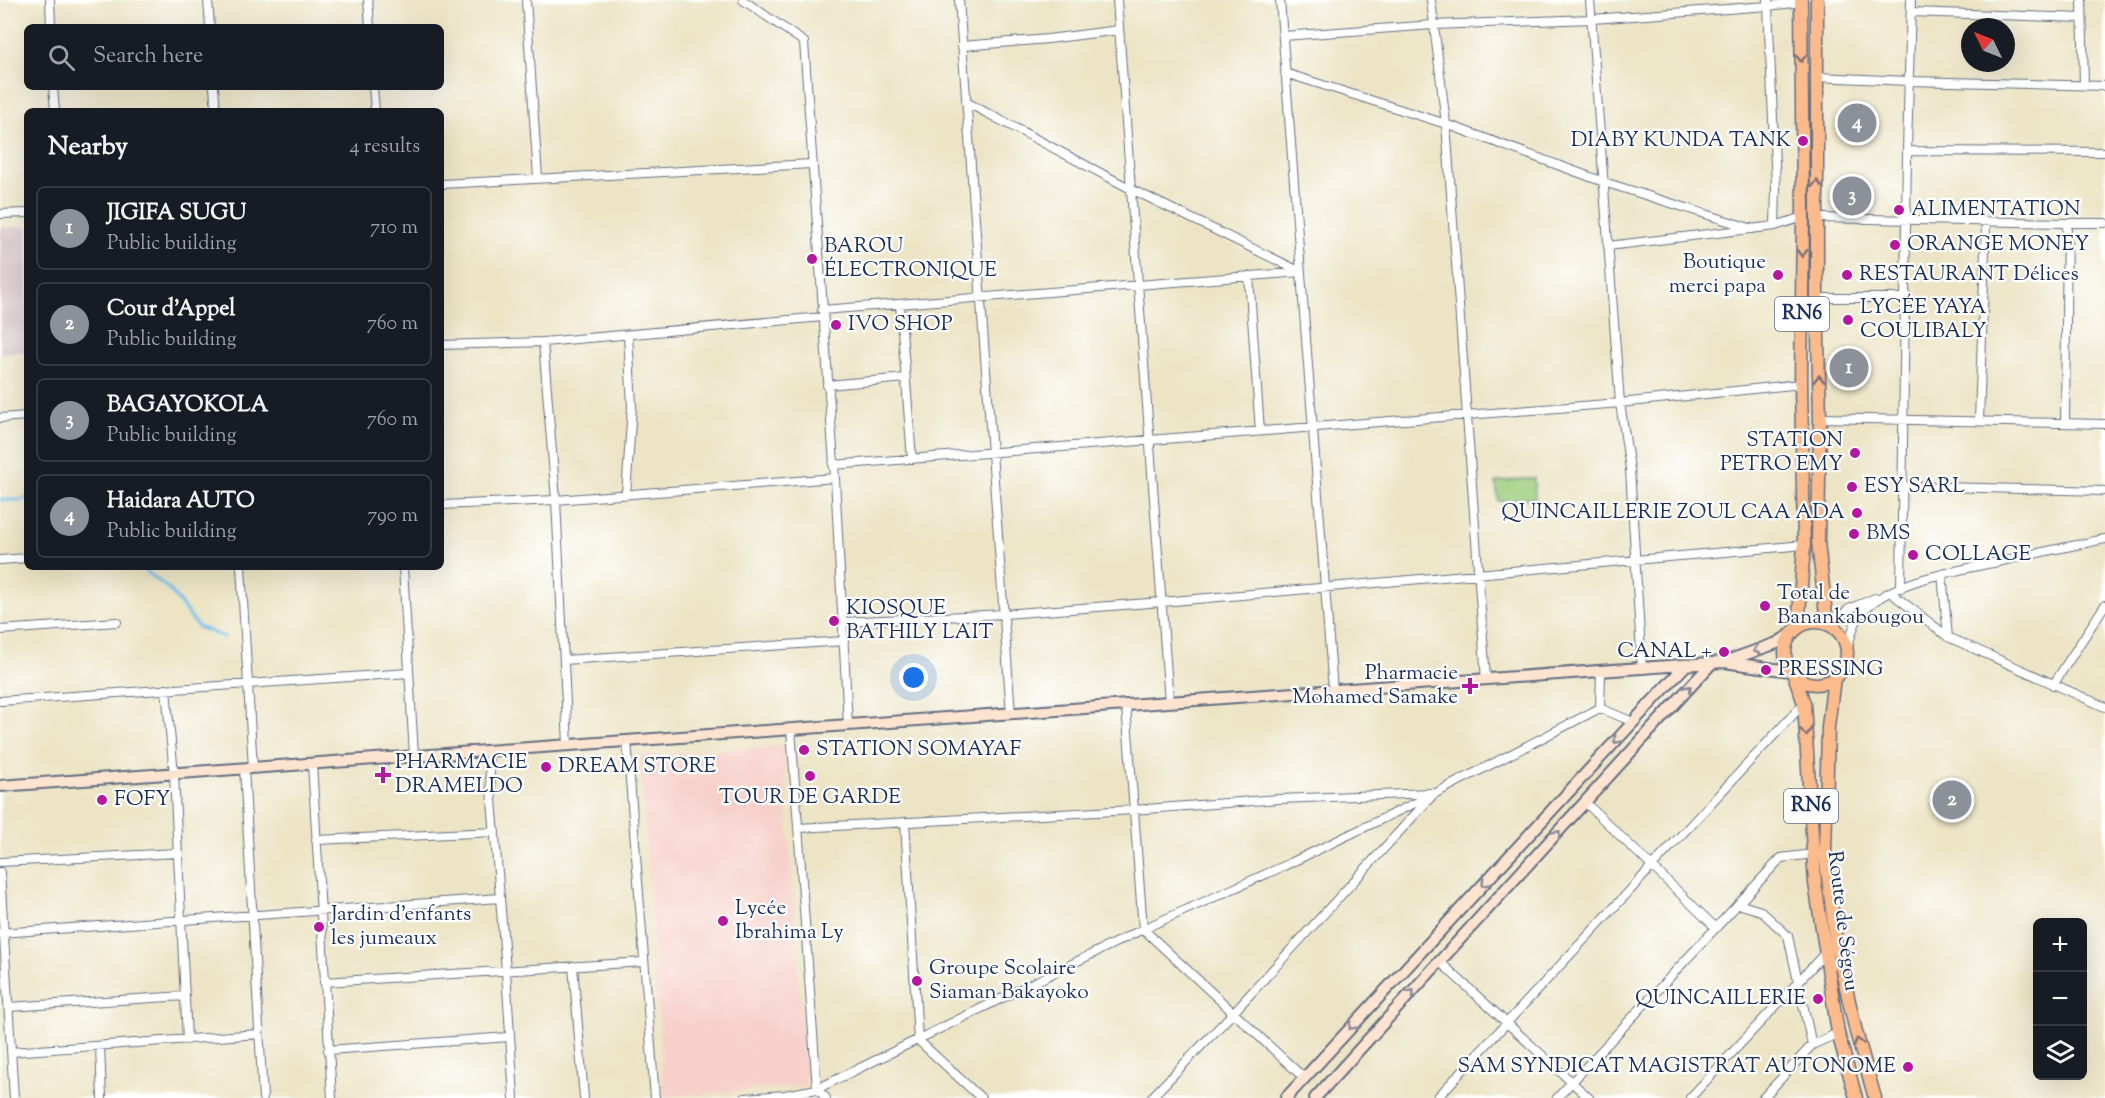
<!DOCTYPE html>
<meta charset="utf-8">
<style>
:root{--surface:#171b24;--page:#242831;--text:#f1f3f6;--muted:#9ea1a6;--line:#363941;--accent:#8c9099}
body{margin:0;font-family:"Sorts Mill Goudy",serif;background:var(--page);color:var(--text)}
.controls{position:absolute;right:18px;bottom:18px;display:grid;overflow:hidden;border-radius:9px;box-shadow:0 6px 24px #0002}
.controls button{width:54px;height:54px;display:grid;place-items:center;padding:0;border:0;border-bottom:2px solid var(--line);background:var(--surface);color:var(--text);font:30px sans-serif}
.compass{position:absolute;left:1961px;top:18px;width:54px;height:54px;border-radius:50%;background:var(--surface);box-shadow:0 6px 24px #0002;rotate:313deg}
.you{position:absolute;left:914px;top:678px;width:21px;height:21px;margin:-15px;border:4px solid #fff;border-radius:50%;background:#1a73e8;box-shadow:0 0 0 9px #1a73e833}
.badge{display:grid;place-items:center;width:39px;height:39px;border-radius:50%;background:var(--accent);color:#fff;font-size:20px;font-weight:700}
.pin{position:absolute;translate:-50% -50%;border:3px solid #fff;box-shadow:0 2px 6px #0006}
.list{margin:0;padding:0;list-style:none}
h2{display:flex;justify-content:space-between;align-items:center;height:78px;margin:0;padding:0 24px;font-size:26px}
h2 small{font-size:20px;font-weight:400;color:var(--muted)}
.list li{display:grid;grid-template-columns:39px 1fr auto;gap:18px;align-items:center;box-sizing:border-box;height:84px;margin:0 12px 12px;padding:0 12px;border:2px solid var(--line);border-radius:9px}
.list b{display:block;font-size:22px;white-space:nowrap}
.list p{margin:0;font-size:20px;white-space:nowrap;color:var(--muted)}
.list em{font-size:20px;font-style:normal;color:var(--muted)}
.icon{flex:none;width:33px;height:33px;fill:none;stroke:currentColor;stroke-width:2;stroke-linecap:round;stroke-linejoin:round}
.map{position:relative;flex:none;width:2105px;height:1098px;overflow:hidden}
.search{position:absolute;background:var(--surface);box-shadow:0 6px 24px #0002;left:24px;top:24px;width:420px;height:66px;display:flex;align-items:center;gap:15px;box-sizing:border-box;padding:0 21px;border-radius:9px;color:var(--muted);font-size:22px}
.panel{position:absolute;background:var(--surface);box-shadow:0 6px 24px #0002;left:24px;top:108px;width:420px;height:462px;border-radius:9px}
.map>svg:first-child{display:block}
.built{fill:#f7d0ca}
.industrial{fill:#d2bec2}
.green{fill:#9bcd7c;stroke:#5b7e6d;stroke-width:1.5}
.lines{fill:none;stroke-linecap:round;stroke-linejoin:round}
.stream{stroke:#72c0ec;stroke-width:3}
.minor-casing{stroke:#646e82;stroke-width:10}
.secondary-casing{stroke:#646e82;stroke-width:14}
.trunk-casing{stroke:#646e82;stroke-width:15}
.minor{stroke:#fff;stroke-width:8}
.secondary{stroke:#fde4d1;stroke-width:10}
.trunk{stroke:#fbbb8c;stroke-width:12}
.oneway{stroke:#806e73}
.oneway2{stroke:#8c8a98}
.poi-dot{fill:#b5179e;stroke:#fff;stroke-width:2}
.labels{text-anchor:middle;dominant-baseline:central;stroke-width:4.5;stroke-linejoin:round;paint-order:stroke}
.shield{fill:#fff;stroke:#5f6d8e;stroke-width:1.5}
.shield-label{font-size:20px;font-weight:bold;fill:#1b2f5e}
.poi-label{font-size:21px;fill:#1b2f5e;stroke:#fff;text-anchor:start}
.street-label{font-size:21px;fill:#1b2f5e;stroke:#fff}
</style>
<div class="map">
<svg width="2105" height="1098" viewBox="0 0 2105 1098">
<rect width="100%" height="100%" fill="#fff"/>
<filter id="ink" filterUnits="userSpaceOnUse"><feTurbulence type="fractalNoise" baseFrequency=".0167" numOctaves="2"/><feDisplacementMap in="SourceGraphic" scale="12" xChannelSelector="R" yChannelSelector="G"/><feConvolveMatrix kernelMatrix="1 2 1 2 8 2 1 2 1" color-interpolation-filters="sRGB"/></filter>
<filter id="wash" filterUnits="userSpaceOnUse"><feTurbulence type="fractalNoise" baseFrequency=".008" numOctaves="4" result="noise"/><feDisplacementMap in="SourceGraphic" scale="24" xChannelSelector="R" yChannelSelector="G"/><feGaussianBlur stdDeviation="1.35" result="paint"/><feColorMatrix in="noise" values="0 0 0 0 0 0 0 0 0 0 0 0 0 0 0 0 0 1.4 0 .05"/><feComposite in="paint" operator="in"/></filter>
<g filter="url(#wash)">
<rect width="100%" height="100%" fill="#ece4c5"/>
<!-- built -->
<path class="built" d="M783,746L806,1086L664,1097L640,756Z"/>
<!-- industrial -->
<path class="industrial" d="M27,226V351L0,353V228Z"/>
<!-- green -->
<path class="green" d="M1534,478L1535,498L1498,501L1496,482Z"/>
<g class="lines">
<!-- stream -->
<path class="stream" d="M0,500H23L27,497
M141,567L170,590L198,627L224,637"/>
</g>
</g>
<g filter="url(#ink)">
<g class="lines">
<!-- minor casing -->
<g class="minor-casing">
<path id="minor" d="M50,0L51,27
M208,0L210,27
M368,0L370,27
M526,0L538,178
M743,0L804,42L835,478L848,725
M959,0L1011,714
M1117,0L1169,702
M1280,0L1333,691
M1431,0L1446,124L1486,680
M1590,0L1620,403L1630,469L1642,669
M1911,0L1907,151L2105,152
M2082,0L2084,85
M1911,12L2082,18
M1283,36L1433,25L1592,19L1768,6V0
M962,46L1048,39L1119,30
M1285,73L1446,124L1604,182L1753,229
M1816,77L1909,81L2105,86
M53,87L55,111
M214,87L216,111
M373,87L375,111
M966,102L1131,189L1299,271
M441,184L812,164
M0,214L27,213
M1818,218L2067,223L2065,423
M2067,223H2105
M1775,226L1776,187L1768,6L1801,2
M1608,246L1775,226L1803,217
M1249,276L1260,431
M1817,298H1906
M900,304L912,459
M822,310L1301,272
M543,342L556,500L568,745
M441,345L543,342L823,317
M827,385L906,378
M0,418L27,416
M1820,418L2105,424
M1979,421L1986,222
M833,465L1620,403L1801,384
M1903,486L2105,491
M626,495L632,406L628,335
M441,505L556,500L835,478
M0,560L27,558
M241,567L253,768
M403,567L414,756
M1942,574L1948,637
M1901,588L1907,151
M1890,592L1948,637L2105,707
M843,622L1004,614L1162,602L1804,545
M1831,626L1849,609L1875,598
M0,630L117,622
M1847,650C1851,636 1854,620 1865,609C1896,579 1961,570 2002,561C2036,553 2071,546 2105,539
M564,660L844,641
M2053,685L2105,605
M166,689L174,774L187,1040
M0,701L409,673
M1126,706L1143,929L1304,1078
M1600,708L1633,722
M791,729L817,1089L826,1098
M627,741L655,1098
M488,751L506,971L514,1098
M312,763L332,1098
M244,768L263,1098
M1586,803L1716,928
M905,822L918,1040L981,1098
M798,828L1133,810L1279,799L1431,793
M316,840L495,832
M0,862L178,853
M0,872L14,1098
M1738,904L1761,911L1788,936L1812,1045
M0,933L500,898
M1440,962L1589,1098
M573,966L584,1098
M324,982L644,962
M8,1007L185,996
M100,1046L102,1098
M328,1050L509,1037
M11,1052L259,1034
M745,1098L785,1095L817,1089L1143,929L1284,866L1436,793L1600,708L1601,672
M1151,1098L1232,1014L1432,796
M1437,1098L1804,703
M1557,1098L1781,858L1813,854
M1690,1098L1825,953
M1763,1098L1812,1045L1838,1033"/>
</g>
<!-- secondary casing -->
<g class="secondary-casing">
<path id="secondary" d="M1727,661L1777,643L1790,635
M0,786L1724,662L1790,671
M1286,1098L1685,666
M1315,1098L1711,664"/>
</g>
<!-- trunk casing -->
<g class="trunk-casing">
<path id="trunk" d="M1817,0V298L1820,418L1818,542L1827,624
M1785 653a31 31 0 1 1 62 0a31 31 0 1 1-62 0Z
M1798,628L1804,545L1801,384L1803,217L1801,0
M1794,675L1804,703L1815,883L1838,1033L1856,1098
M1834,678L1828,727L1825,854L1837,948L1856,1032L1875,1098"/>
</g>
<!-- minor -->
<use href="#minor" class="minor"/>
<!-- secondary -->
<use href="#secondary" class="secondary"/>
<!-- trunk -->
<use href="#trunk" class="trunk"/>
</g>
<!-- one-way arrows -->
<defs><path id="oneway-chevron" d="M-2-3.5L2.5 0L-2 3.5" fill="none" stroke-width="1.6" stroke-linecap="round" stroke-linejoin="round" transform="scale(1.5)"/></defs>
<g class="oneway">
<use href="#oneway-chevron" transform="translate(1801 58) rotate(89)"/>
<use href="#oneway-chevron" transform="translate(1817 184) rotate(-91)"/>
<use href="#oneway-chevron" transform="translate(1802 253) rotate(90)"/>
<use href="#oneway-chevron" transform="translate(1819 379) rotate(-91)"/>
<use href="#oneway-chevron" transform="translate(1806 732) rotate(86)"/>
<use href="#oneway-chevron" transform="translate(1858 1042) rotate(-106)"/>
</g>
<g class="oneway2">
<use href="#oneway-chevron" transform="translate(1757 650) rotate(162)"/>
<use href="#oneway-chevron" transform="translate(1688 689) rotate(-48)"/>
<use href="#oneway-chevron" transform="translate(1617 740) rotate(133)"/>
<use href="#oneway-chevron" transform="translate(1557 834) rotate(-47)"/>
<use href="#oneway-chevron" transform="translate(1485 883) rotate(133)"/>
<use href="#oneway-chevron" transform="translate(1411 993) rotate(-47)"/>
<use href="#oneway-chevron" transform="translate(1352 1026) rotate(133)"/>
</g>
</g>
<!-- markers -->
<g class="poi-dot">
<circle cx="1803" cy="141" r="6"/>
<circle cx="1899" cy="210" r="6"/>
<circle cx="1895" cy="245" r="6"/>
<circle cx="812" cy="259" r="6"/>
<circle cx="1778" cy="275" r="6"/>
<circle cx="1847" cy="275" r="6"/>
<circle cx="1848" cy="320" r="6"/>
<circle cx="836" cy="325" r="6"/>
<circle cx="1855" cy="453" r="6"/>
<circle cx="1852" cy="487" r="6"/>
<circle cx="1857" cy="513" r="6"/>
<circle cx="1854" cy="534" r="6"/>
<circle cx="1913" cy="555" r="6"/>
<circle cx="1765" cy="606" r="6"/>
<circle cx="834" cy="621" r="6"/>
<circle cx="1724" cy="652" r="6"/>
<circle cx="1766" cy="670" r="6"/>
<path d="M1467 677h6v6h6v6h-6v6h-6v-6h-6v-6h6z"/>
<circle cx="804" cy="750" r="6"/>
<circle cx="546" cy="767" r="6"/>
<path d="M380 766h6v6h6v6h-6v6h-6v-6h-6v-6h6z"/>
<circle cx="810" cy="776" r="6"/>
<circle cx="102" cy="800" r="6"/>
<circle cx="723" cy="921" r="6"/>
<circle cx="319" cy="927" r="6"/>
<circle cx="917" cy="981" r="6"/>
<circle cx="1818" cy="999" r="6"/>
<circle cx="1908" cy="1067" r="6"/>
</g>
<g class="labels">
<!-- shield labels -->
<g class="shield">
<rect x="1775" y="297" width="54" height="34" rx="4.5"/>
<rect x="1784" y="789" width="54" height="34" rx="4.5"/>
</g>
<g class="shield-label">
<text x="1802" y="314">RN6</text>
<text x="1811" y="806">RN6</text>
</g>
<!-- poi labels -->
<g class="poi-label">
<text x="1791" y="141" text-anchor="end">DIABY KUNDA TANK</text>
<text x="1911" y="210">ALIMENTATION</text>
<text x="1907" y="245">ORANGE MONEY</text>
<text x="824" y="247">BAROU<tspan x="824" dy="24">ÉLECTRONIQUE</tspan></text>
<text x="1766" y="263" text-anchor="end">Boutique<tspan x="1766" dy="24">merci papa</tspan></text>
<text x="1859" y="275">RESTAURANT Délices</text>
<text x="1860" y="308">LYCÉE YAYA<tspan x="1860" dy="24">COULIBALY</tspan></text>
<text x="848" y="325">IVO SHOP</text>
<text x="1843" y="441" text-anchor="end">STATION<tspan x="1843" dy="24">PETRO EMY</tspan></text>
<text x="1864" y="487">ESY SARL</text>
<text x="1845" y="513" text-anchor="end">QUINCAILLERIE ZOUL CAA ADA</text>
<text x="1866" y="534">BMS</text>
<text x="1925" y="555">COLLAGE</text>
<text x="1777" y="594">Total de<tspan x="1777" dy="24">Banankabougou</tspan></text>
<text x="846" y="609">KIOSQUE<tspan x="846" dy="24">BATHILY LAIT</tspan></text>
<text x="1712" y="652" text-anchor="end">CANAL +</text>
<text x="1778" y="670">PRESSING</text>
<text x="1458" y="674" text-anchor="end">Pharmacie<tspan x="1458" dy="24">Mohamed Samake</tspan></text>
<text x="816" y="750">STATION SOMAYAF</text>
<text x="395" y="763">PHARMACIE<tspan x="395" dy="24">DRAMELDO</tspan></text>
<text x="558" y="767">DREAM STORE</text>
<text x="810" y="798" text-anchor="middle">TOUR DE GARDE</text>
<text x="114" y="800">FOFY</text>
<text x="735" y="909">Lycée<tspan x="735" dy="24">Ibrahima Ly</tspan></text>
<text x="331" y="915">Jardin d'enfants<tspan x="331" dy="24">les jumeaux</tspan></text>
<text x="929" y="969">Groupe Scolaire<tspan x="929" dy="24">Siaman Bakayoko</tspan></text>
<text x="1806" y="999" text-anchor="end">QUINCAILLERIE</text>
<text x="1896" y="1067" text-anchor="end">SAM SYNDICAT MAGISTRAT AUTONOME</text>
</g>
<!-- street labels -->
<g class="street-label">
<text transform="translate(1842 921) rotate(83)">Route de Ségou</text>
</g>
</g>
</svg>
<div class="controls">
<button>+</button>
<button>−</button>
<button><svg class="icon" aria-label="layers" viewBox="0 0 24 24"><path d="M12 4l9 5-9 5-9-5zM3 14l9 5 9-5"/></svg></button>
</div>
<svg class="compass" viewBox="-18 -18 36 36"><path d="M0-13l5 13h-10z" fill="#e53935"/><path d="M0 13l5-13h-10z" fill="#9ea1a6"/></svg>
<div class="you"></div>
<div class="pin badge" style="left:1849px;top:368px">1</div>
<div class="pin badge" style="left:1952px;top:800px">2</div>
<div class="pin badge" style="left:1852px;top:196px">3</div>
<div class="pin badge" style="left:1857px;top:123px">4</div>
<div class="search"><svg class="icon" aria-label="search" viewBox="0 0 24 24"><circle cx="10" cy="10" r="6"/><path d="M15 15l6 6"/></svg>Search here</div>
<section class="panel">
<h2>Nearby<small>4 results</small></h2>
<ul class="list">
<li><span class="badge">1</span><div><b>JIGIFA SUGU</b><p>Public building</p></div><em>710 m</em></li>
<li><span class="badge">2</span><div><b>Cour d'Appel</b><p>Public building</p></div><em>760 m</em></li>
<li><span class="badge">3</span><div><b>BAGAYOKOLA</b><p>Public building</p></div><em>760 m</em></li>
<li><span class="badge">4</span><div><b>Haidara AUTO</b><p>Public building</p></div><em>790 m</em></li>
</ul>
</section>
</div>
